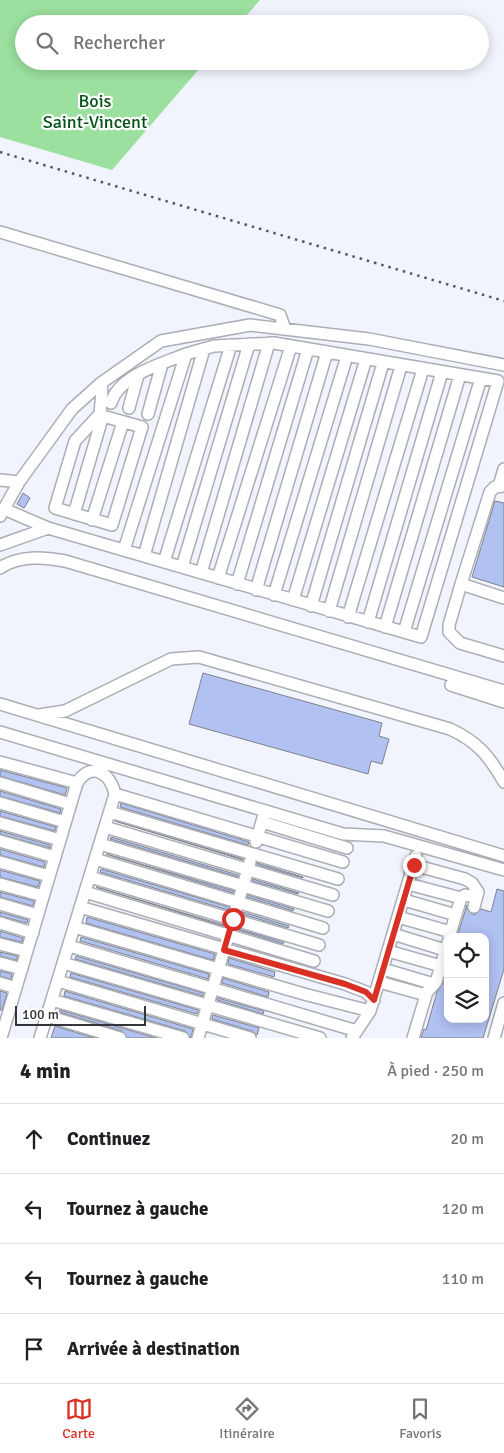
<!DOCTYPE html>
<html lang="fr">
<meta charset="utf-8">
<style>
:root{--surface:#fff;--page:#f2f2f2;--text:#202124;--muted:#757577;--line:#e0e0e0;--accent:#d93025}
body{margin:0;font-family:Signika,sans-serif;background:var(--page);color:var(--text)}
.controls{position:absolute;right:15px;bottom:15px;display:grid;overflow:hidden;border-radius:10px;box-shadow:0 2px 12px #0003}
.controls button{width:45px;height:45px;display:grid;place-items:center;padding:0;border:0;border-bottom:1px solid var(--line);background:var(--surface);color:var(--text);font:25px sans-serif}
.scale{position:absolute;left:15px;bottom:12px;width:131px;box-sizing:border-box;padding-left:5px;border:2px solid #343538;border-top:0;font-size:14px;line-height:18px;white-space:nowrap;color:#343538;-webkit-text-stroke:4px #fff;paint-order:stroke}
.stop{position:absolute;width:15px;height:15px;margin:-11px;border:4px solid #d93025;border-radius:50%;background:#fff}
.stop.end{background:#d93025;border-color:#fff;box-shadow:0 1px 5px #0008}
.list{margin:0;padding:0;list-style:none}
h2{display:flex;justify-content:space-between;align-items:center;height:65px;margin:0;padding:0 20px;font-size:21px}
h2 small{font-size:16px;font-weight:400;color:var(--muted)}
.list li{display:grid;grid-template-columns:32px 1fr auto;gap:15px;align-items:center;box-sizing:border-box;height:70px;padding:0 20px;border-top:1px solid var(--line)}
.list b{display:block;font-size:19px;white-space:nowrap}
.list em{font-size:16px;font-style:normal;color:var(--muted)}
.icon{flex:none;width:28px;height:28px;fill:none;stroke:currentColor;stroke-width:2;stroke-linecap:round;stroke-linejoin:round}
.map{position:relative;flex:none;width:504px;height:1038px;overflow:hidden}
.search{position:absolute;background:var(--surface);box-shadow:0 2px 12px #0003;left:15px;right:15px;top:15px;height:55px;display:flex;align-items:center;gap:12px;box-sizing:border-box;padding:0 18px;border-radius:28px;color:var(--muted);font-size:19px}
.sheet{height:345px;background:var(--surface)}
nav{display:flex;justify-content:space-around;align-items:center;box-sizing:border-box;height:70px;border-top:1px solid var(--line);background:var(--surface);font-size:14px;color:var(--muted)}
nav a{display:grid;justify-items:center;gap:2px}
nav .on{color:var(--accent)}
.map>svg:first-child{display:block}
.green{fill:#9be09e}
.building{fill:#b0c1f2;stroke:#7f8289}
.lines{fill:none;stroke-linecap:round;stroke-linejoin:round}
.minor-casing{stroke:#abaeb5;stroke-width:14}
.minor{stroke:#fff;stroke-width:11}
.rail{stroke:#56585c;stroke-width:2.5;stroke-dasharray:2.5 5;stroke-linecap:butt}
.route{stroke:#d93025;stroke-width:6}
.labels{text-anchor:middle;dominant-baseline:central;stroke-width:4.5;stroke-linejoin:round;paint-order:stroke}
.park-label{font-size:18px;fill:#035414;stroke:#fff}
</style>
<div class="map">
<svg width="504" height="1038" viewBox="0 0 504 1038">
<rect width="100%" height="100%" fill="#f1f4fc"/>
<!-- green -->
<path class="green" d="M0,0H260L239,24H24V61H206L112,170L0,137Z"/>
<!-- building -->
<path class="building" d="M23,493L30,498L24,508L17,504Z
M495,501L504,503V587L472,577Z
M203,673L382,723L379,736L389,739L382,764L371,761L368,774L189,724Z
M0,770L67,788L65,795L0,776Z
M0,791L61,809L60,813L0,796Z
M121,803L249,842L248,845L120,807Z
M0,811L56,827L55,831L0,816Z
M115,821L243,859V860Z
M0,831L50,845V848L0,834Z
M111,837L238,875V877L110,839Z
M0,849L45,862L44,867L0,855Z
M106,854L234,891L233,893Z
M257,863L303,877V878L257,865Z
M101,869L229,907L228,910L100,872Z
M0,870L40,881L38,887L0,877Z
M253,879L299,893L298,894L252,881Z
M96,887L224,925L223,926Z
M497,889L504,891V969L483,1038H421L424,1029L426,1030L437,992L445,980H448V1019H485V937H457L467,905V909L472,914H476L481,909L491,912Z
M0,892L34,901L33,906L0,897Z
M248,895L294,909L293,911L247,897Z
M0,912L28,920L27,923L0,916Z
M243,912L289,926L288,928L242,914Z
M87,917L215,954L213,960L86,923Z
M238,929L284,942L283,944L238,930Z
M0,931L23,938L22,942L0,937Z
M81,937L209,974L208,979L80,941Z
M0,952L18,956L16,960L0,956Z
M76,956L203,993V996L75,959Z
M229,958L275,972L274,977L228,964Z
M0,971L12,974L11,979L0,976Z
M71,973L198,1010L197,1014L70,977Z
M223,978L269,992L268,997L222,983Z
M0,991L7,993L2,1010H0Z
M65,991L193,1029L191,1038L185,1031L64,996Z
M218,998L264,1011L263,1014L217,1000Z
M60,1010L156,1038H127L122,1031L59,1012Z
M213,1015L259,1028L257,1035L252,1031L212,1019Z
M55,1026L94,1038H51Z"/>
<g class="lines">
<!-- minor casing -->
<g class="minor-casing">
<path id="minor" d="M0,232L280,315L285,329
M111,403C119,375 162,364 186,354
M129,408L138,375
M148,414L162,364
M99,415L142,427L112,525L55,508L75,441Z
M0,480L19,482
M499,486L504,469
M504,486L495,487L490,492L461,584L504,598
M4,509L48,528L421,637L498,381L274,343L214,346L186,354L124,550
M74,514L101,422C98,409 104,396 101,383
M0,516L19,482L72,409L101,383L161,341L250,325L369,339L504,365
M92,520L123,422
M0,545L48,528
M144,556L204,349
M164,562L231,345
M182,567L249,344
M0,568C19,555 43,557 65,561L504,691
M201,573L269,343
M218,578L291,346
M237,584L308,349
M461,584L449,625V632L460,643L504,656
M256,590L327,352
M274,595L347,356
M293,600L366,359
M311,606L383,363
M329,611L401,366
M348,617L423,369
M368,622L442,372
M385,627L460,375
M404,632L481,378
M451,685L504,702
M0,704L504,856
M39,715L65,711L171,659L199,657L450,729C478,742 489,756 504,782
M0,732L343,834L384,836L504,870
M0,762L77,783
M0,783L70,804
M115,794L343,862
M0,803L65,822
M110,812L338,879
M262,822L347,848
M0,823L60,840
M105,827L333,895
M0,841L55,857
M256,842L265,811
M100,844L328,911
M95,859L323,928
M0,862L49,876
M414,865L465,879L472,883L478,892L474,907
M90,877L319,945
M0,884L43,896
M408,884L461,898
M85,892L314,961
M404,900L456,915
M0,904L38,915
M80,907L345,984L366,992L374,1000
M398,917L451,932
M0,923L33,933
M74,927L304,994L370,1011
M393,934L445,950
M449,937L461,898L465,895L476,897
M0,944L27,951
M69,946L357,1031
M388,951L441,966
M0,963L22,969
M63,963L320,1038
M383,969L434,984
M58,981L250,1038
M379,982L426,995
M0,983L16,988
M52,1000L183,1038
M47,1016L120,1038
M1,1038L77,783C91,761 110,772 115,794L40,1038
M198,1038L250,862
M352,1038L370,1011L416,856
M413,1038L427,992L436,982L448,942
M494,1038L504,1003"/>
</g>
<!-- minor -->
<use href="#minor" class="minor"/>
<!-- rail -->
<path class="rail" d="M0,152L504,301"/>
</g>
<g class="lines">
<!-- route -->
<path class="route" d="M233,919L224,950L345,984L366,992L374,1000L414,865"/>
</g>
<g class="labels">
<!-- park labels -->
<g class="park-label">
<text x="95" y="101">Bois<tspan x="95" dy="21">Saint-Vincent</tspan></text>
</g>
</g>
</svg>
<div class="controls">
<button><svg class="icon" aria-label="locate" viewBox="0 0 24 24"><circle cx="12" cy="12" r="6"/><path d="M12 2v4M12 18v4M2 12h4M18 12h4"/></svg></button>
<button><svg class="icon" aria-label="layers" viewBox="0 0 24 24"><path d="M12 4l9 5-9 5-9-5zM3 14l9 5 9-5"/></svg></button>
</div>
<div class="scale">100 m</div>
<div class="stop" style="left:233px;top:919px"></div>
<div class="stop end" style="left:414px;top:865px"></div>
<div class="search"><svg class="icon" aria-label="search" viewBox="0 0 24 24"><circle cx="10" cy="10" r="6"/><path d="M15 15l6 6"/></svg>Rechercher</div>
</div>
<section class="sheet">
<h2>4 min<small>À pied · 250 m</small></h2>
<ul class="list">
<li><svg class="icon" aria-label="ahead" viewBox="0 0 24 24"><path d="M12 20V5M6 11l6-6 6 6"/></svg><div><b>Continuez</b></div><em>20 m</em></li>
<li><svg class="icon" aria-label="left" viewBox="0 0 24 24"><path d="M17 20v-9H6M10 6l-5 5 5 5"/></svg><div><b>Tournez à gauche</b></div><em>120 m</em></li>
<li><svg class="icon" aria-label="left" viewBox="0 0 24 24"><path d="M17 20v-9H6M10 6l-5 5 5 5"/></svg><div><b>Tournez à gauche</b></div><em>110 m</em></li>
<li><svg class="icon" aria-label="arrive" viewBox="0 0 24 24"><path d="M6 21V4h12l-3 4 3 4H6"/></svg><div><b>Arrivée à destination</b></div></li>
</ul>
</section>
<nav>
<a class="on"><svg class="icon" aria-label="map" viewBox="0 0 24 24"><path d="M3 6l6-2 6 2 6-2v14l-6 2-6-2-6 2zM9 4v14M15 6v14"/></svg>Carte</a>
<a><svg class="icon" aria-label="directions" viewBox="0 0 24 24"><path d="M12 3l9 9-9 9-9-9zM9 14v-3h6M13 9l2 2-2 2"/></svg>Itinéraire</a>
<a><svg class="icon" aria-label="saved" viewBox="0 0 24 24"><path d="M7 4h10v16l-5-4-5 4z"/></svg>Favoris</a>
</nav>
